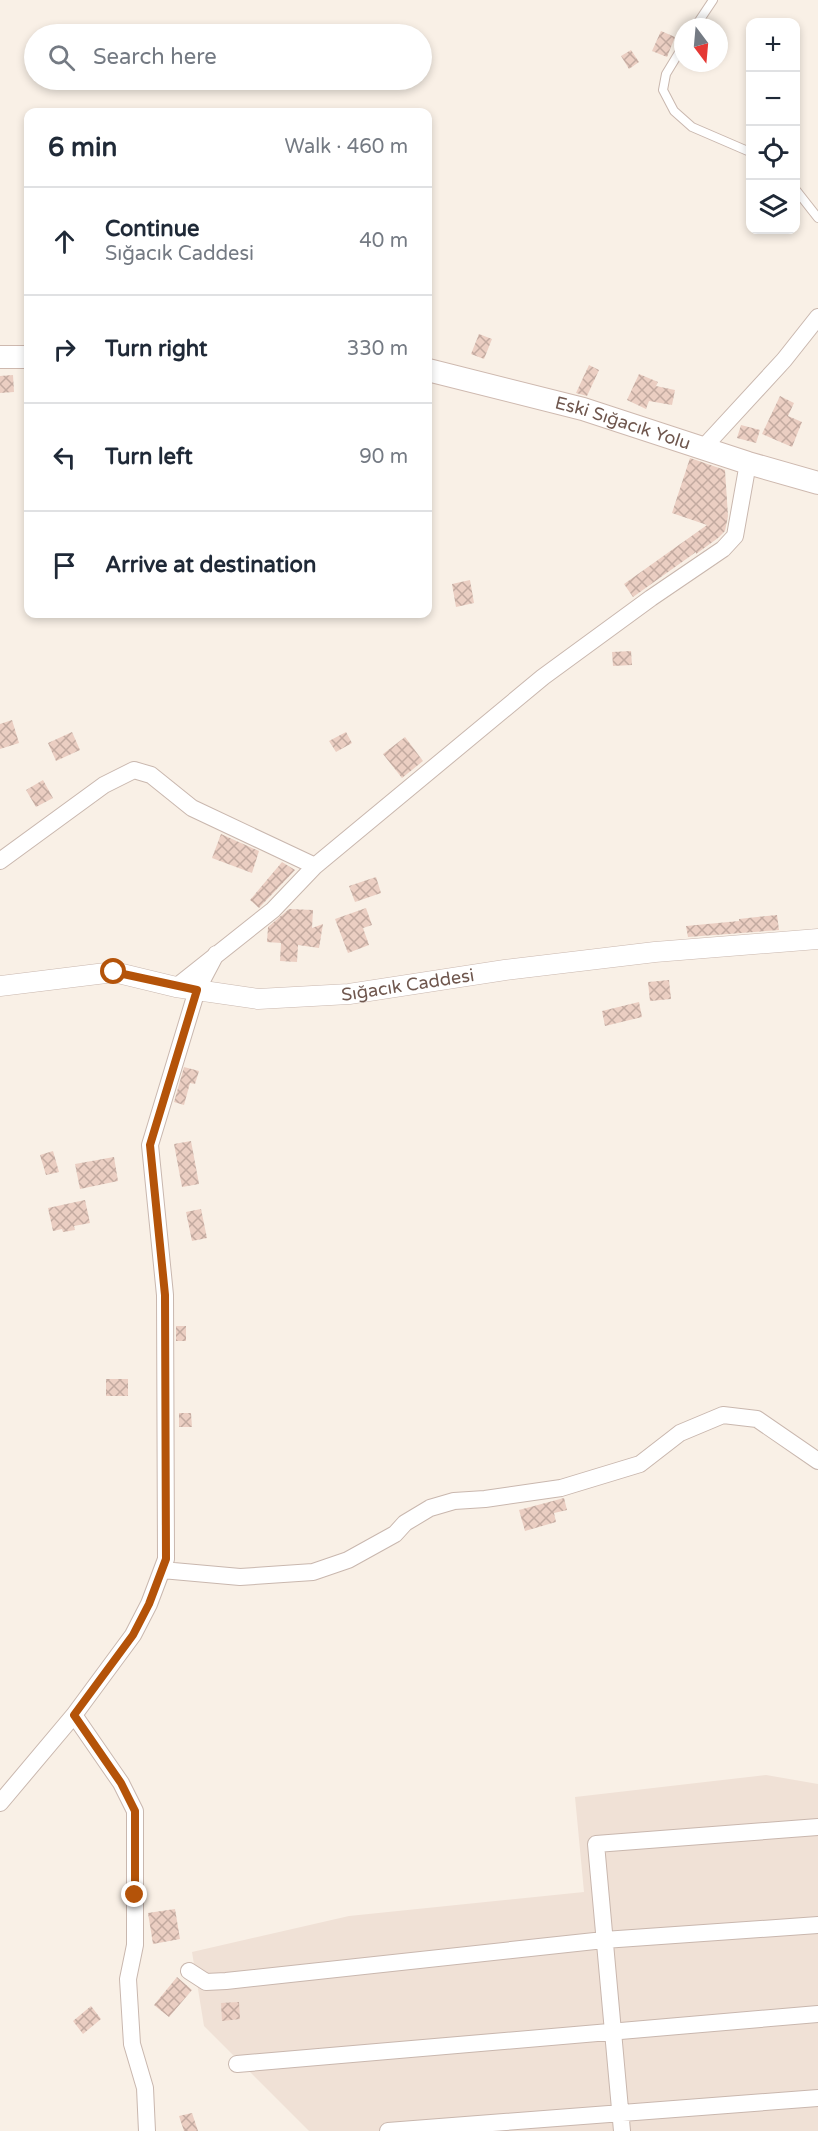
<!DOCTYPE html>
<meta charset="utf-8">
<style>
:root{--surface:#fff;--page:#f2f2f3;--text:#1f2937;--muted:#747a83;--line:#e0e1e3}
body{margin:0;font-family:"Varela Round",sans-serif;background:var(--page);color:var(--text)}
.controls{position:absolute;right:18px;top:18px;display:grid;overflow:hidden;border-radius:12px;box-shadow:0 3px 9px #0003}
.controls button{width:54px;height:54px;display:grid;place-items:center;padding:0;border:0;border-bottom:2px solid var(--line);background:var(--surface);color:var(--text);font:30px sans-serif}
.compass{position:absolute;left:674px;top:18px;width:54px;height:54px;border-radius:50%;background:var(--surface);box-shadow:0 3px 9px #0003;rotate:164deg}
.stop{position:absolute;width:18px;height:18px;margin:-14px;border:4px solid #b45309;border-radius:50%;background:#fff}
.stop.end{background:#b45309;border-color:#fff;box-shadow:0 2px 6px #0008}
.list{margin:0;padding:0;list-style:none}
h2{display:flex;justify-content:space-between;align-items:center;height:78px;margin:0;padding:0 24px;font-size:26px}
h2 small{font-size:20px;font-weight:400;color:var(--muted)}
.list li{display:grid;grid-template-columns:39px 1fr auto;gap:18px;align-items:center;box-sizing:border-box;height:108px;padding:0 24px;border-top:2px solid var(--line)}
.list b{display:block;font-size:22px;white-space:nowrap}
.list p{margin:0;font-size:20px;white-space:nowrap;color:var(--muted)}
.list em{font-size:20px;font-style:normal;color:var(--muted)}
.icon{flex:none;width:33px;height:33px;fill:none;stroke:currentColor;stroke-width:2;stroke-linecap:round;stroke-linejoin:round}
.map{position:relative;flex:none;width:818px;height:2131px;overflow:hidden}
.search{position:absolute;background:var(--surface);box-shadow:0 3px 9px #0003;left:24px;top:24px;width:408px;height:66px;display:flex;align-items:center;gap:15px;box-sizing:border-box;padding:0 21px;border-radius:33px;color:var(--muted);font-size:22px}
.panel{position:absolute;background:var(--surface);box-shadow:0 3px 9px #0003;left:24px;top:108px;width:408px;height:510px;border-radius:12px}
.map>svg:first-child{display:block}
.residential{fill:#f0e1d6}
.building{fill:url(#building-cross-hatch)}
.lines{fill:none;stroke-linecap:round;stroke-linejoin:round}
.service-casing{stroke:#c9b7ae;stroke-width:10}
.minor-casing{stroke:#c9b7ae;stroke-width:18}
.tertiary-casing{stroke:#c9b7ae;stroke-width:21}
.secondary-casing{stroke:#ceb9af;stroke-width:24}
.service{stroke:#fff;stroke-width:8}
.minor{stroke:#fff;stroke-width:16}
.tertiary{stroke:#fff;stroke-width:20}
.secondary{stroke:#fff;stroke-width:22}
.route{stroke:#b45309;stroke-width:8}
.labels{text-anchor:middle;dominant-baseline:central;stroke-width:6;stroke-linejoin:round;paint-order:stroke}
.street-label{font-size:18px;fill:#6f574e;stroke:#fcf4ec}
</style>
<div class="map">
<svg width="818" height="2131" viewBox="0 0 818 2131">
<defs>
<pattern id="building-cross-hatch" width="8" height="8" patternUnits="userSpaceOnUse" patternTransform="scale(1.5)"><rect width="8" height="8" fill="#ebcec2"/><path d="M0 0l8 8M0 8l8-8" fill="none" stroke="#c3aaa0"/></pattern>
</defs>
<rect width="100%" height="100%" fill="#f9f0e6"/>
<!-- residential -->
<path class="residential" d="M766,1775L818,1784V2131H309L204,2026L192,1952L349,1916L584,1892L575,1797Z"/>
<!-- building -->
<path class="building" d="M661,31L675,37L667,57L652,51Z
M631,50L639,62L629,69L621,56Z
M479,334L492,339L484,359L471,354Z
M589,365L599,370L587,396L576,393Z
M639,374L658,382L656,386L675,390L672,405L649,401L646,409L627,400Z
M13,375L14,392L0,393V376Z
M780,396L794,403L788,416L802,422L792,447L762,434Z
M741,425L760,430L756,443L737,438Z
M690,458L725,470L728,516L725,531L718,538L696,554V552L633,597L624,584L707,525L672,513Z
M470,580L474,603L456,607L452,584Z
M631,651L632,665L613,666L612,652Z
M12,720L19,743L0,749V724Z
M72,732L80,750L56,761L48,743Z
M346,732L352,743L336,752L329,741Z
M405,737L423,761L402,778L383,754Z
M43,780L53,798L36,807L26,790Z
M221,834L259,851L252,873L212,858Z
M282,862L295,870L259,908L250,900Z
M376,877L381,893L355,902L349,886Z
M366,908L372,925L363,928L369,945L348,953L335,919Z
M289,909L313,910L312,928L323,924L319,948L298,945L297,962L280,961L281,943L267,942L268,927Z
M777,915L779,930L688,937L686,926L739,921V919Z
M669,980L671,999L650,1001L648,982Z
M639,1002L642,1017L605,1026L602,1011Z
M184,1067L199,1071L195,1084L190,1083L184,1105L174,1102Z
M191,1141L199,1184L182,1187L174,1144Z
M53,1151L59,1172L46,1175L40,1155Z
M114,1157L118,1181L80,1189L75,1164Z
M85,1200L90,1223L74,1226L75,1230L63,1232L62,1229L53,1231L48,1208Z
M201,1209L207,1238L192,1241L186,1212Z
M176,1326H186V1341H176Z
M106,1379H128V1396H106Z
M179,1413H191L192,1427H179Z
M564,1498L567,1510L554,1513L556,1522L525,1531L519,1510Z
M175,1909L180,1939L153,1944L148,1913Z
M177,1977L192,1990L169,2017L154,2005Z
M239,2002L240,2019L222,2021L221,2003Z
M91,2006L101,2019L83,2034L73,2021Z
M192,2113L198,2131H184L179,2116Z"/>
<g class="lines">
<!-- service casing -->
<g class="service-casing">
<path id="service" d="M695,27L713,0
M683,46L666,74L663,90L674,111L692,127L750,152
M796,190L818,218"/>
</g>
<!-- minor casing -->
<g class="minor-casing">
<path id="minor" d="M703,448L784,360L818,317
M0,861L104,785L134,770L151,775L192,808L315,866
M176,987L273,910L315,866L543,677L651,598L723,549L735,536L748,463
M162,1570L240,1577L313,1572L348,1560L395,1534L405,1523L430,1508L454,1501L485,1499L561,1488L640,1464L680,1433L723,1415L757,1419L818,1461
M74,1715L121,1783L135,1811V1945L128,1979L132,2044L145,2088L147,2131
M0,1803L74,1715L133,1635L149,1604L166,1559L165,1295L150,1145L197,990L216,954
M189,1971L206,1982L226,1981L604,1940L818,1925
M237,2064L818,2014
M388,2131L818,2098
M622,2131L596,1844L818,1827"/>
</g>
<!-- tertiary casing -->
<g class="tertiary-casing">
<g id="tertiary">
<path id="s1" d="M0,986L114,972L176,987L258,999L349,994L505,970L655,952L818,939"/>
</g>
</g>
<!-- secondary casing -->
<g class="secondary-casing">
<g id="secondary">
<path d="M0,357H28"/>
<path id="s2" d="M428,370L583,409L748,463L818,483"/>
</g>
</g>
<!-- service -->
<use href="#service" class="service"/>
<!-- minor -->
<use href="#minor" class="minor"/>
<!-- tertiary -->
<use href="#tertiary" class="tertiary"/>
<!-- secondary -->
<use href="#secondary" class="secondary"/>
</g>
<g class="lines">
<!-- route -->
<path class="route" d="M114,972L197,990L150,1145L165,1295L166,1559L149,1604L133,1635L74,1715L121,1783L135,1811V1895"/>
</g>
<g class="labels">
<!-- street labels -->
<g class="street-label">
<text stroke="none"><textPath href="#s2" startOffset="202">Eski Sığacık Yolu</textPath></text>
<text stroke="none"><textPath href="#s1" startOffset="412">Sığacık Caddesi</textPath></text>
</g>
</g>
</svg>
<div class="controls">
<button>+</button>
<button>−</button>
<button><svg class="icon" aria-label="locate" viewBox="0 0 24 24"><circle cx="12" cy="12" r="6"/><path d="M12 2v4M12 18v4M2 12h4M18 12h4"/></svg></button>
<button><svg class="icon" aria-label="layers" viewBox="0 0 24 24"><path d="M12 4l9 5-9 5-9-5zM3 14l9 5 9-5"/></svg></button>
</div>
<svg class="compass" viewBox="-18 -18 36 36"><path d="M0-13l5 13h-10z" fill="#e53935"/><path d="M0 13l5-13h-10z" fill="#747a83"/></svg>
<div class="stop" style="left:114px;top:972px"></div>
<div class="stop end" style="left:135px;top:1895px"></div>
<div class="search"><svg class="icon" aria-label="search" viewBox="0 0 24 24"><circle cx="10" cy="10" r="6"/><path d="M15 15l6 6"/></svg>Search here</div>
<section class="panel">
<h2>6 min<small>Walk · 460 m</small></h2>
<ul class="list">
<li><svg class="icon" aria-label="ahead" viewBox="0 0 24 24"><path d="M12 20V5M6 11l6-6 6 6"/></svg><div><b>Continue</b><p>Sığacık Caddesi</p></div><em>40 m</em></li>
<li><svg class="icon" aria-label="right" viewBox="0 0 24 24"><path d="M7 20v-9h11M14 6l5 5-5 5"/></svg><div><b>Turn right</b></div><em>330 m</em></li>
<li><svg class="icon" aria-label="left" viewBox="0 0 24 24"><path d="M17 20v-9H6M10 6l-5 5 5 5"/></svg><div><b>Turn left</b></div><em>90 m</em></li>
<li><svg class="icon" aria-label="arrive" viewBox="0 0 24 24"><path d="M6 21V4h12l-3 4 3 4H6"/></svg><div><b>Arrive at destination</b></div></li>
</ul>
</section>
</div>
